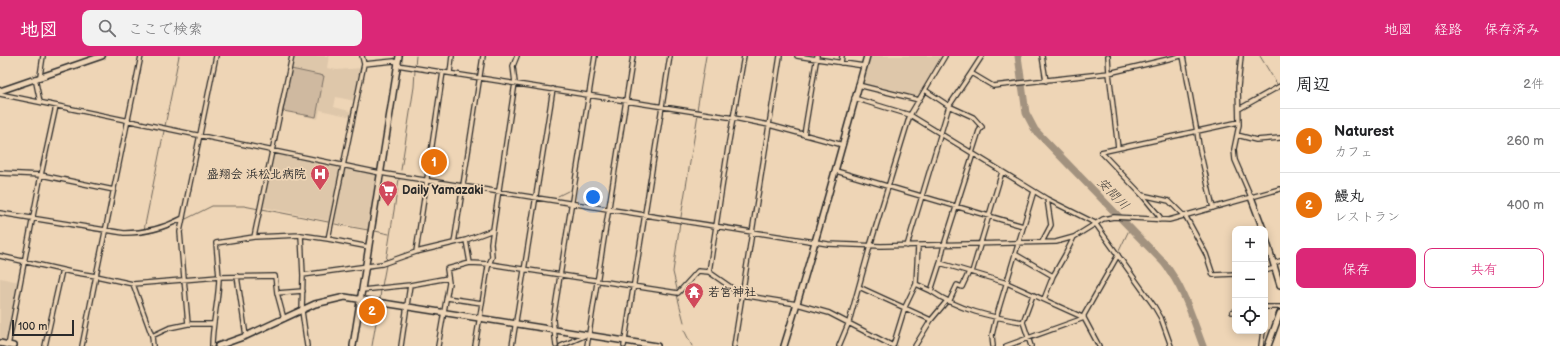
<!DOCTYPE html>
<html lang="ja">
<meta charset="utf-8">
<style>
:root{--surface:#fff;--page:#f2f2f2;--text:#202124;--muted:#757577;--line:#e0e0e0;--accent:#db2777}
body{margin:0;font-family:"Balsamiq Sans","Klee One",sans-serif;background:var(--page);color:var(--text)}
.controls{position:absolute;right:12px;bottom:12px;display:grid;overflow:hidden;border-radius:8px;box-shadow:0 2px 10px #0003}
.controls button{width:36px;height:36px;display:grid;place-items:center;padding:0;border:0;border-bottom:1px solid var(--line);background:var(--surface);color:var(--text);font:20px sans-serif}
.scale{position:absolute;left:12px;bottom:10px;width:62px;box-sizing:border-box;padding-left:4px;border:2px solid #2b2b2b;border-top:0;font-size:11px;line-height:14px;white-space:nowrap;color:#2b2b2b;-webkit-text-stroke:3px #eed5b6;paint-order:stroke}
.you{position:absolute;left:593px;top:141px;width:14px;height:14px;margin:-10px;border:3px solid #fff;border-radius:50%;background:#1a73e8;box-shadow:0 0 0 6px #1a73e833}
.badge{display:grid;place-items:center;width:26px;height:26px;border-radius:50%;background:var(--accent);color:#fff;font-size:13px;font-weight:700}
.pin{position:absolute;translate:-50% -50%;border:2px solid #fff;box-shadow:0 1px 4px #0006}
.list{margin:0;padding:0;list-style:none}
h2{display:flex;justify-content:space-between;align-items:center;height:52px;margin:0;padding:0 16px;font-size:17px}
h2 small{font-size:13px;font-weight:400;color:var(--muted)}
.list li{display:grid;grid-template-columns:26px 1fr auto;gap:12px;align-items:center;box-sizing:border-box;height:64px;padding:0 16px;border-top:1px solid var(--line)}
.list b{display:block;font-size:15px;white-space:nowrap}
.list p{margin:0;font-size:13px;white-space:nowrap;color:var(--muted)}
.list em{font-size:13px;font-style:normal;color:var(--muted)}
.actions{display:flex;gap:8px;padding:12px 16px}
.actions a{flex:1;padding:9px 0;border:1px solid var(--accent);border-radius:8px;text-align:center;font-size:14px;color:var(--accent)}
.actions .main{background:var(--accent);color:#fff}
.icon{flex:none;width:22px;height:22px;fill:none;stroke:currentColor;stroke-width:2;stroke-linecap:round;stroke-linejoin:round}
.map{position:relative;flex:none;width:1280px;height:290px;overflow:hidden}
header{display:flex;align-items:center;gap:24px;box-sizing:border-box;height:56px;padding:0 20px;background:var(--accent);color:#fff}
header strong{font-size:19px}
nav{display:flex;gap:22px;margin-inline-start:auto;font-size:14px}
.search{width:280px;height:36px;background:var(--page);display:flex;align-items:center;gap:10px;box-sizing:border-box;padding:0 14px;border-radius:8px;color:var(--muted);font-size:15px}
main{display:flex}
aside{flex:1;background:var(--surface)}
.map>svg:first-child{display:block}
.built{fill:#dec7aa}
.green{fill:#cfb9a0;stroke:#7d7266}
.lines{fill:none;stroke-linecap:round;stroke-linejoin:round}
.stream{stroke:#72695d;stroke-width:1}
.river{stroke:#a2927f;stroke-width:7}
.street-casing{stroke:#2b2b2b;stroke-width:6}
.secondary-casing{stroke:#2b2b2b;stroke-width:8}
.street{stroke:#eed5b6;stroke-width:3.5}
.secondary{stroke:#eed5b6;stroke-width:5}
.labels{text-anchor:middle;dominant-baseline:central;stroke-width:3.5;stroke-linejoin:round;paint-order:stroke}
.poi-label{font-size:12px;font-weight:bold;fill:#2b2b2b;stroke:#eed5b6;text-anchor:start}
.water-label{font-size:13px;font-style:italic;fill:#494540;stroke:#eed5b6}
</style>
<header>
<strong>地図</strong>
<div class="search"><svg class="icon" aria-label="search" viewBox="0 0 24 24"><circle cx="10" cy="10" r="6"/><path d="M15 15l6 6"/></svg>ここで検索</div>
<nav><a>地図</a><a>経路</a><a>保存済み</a></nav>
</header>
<main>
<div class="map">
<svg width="1280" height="290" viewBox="0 0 1280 290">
<rect width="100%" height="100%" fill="#eed5b6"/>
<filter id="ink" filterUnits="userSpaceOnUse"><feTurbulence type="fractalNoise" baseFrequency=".025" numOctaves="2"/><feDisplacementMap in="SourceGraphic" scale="8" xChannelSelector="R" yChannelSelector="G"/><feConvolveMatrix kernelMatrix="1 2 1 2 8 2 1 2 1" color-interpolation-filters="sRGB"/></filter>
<g filter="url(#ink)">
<!-- built -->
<path class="built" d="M293,0H329L327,12L337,14L362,12L355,45L336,41L334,51L353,56L352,61L320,54L318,63L282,55Z
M871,0H944L917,42L862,28Z
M274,97L377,118L367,173L263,151Z
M0,222L19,226L7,285L6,286L0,285Z"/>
<!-- green -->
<path class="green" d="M291,13L324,20L316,61L283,55Z"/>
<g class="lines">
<!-- stream -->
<path class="stream" d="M1260,0L1280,33
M415,10L416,0
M697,54L706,0
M165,70L179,0
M401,114L414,31L415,14
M558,140L568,135
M262,153L328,166
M0,159L30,164
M681,161L698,58
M186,163L212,150H244L259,153
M37,165L101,176
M335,168L368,174
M144,174L164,75
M375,175L389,178
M109,177C133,181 156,179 178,167
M1118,197L1130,172
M386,205L399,123
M382,230L386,209
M677,233L673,216L680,166
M677,239L684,266
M380,243L381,234
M684,274L692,290
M372,290L379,249"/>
<!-- river -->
<path class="river" d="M1018,0L1026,57L1035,74L1164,207C1184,232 1192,261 1203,290"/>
<!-- street casing -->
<g class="street-casing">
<path id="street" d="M141,0L96,220L133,228L219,221L216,187L254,181L301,179L328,183
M362,0L364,8L328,183L369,191
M797,0L864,10
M1042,0L1046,25
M1108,0L1109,17L1118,92
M1183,0L1197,76L1199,90L1213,152
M1241,0L1238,31L1239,69L1234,93L1235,104L1251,141
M841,7L842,0
M364,8L394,5L398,7
M397,9L734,62L769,69L843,89
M450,17L452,0
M971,17L982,0
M40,20L43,0
M35,22L40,46
M858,29L919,44
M925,34L949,50L973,61L982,71L979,75L972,97
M0,38L380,117L828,188L881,190L1056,186L1074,181L1103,163L1114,161L1169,164L1280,133
M854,42L910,59L1047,143L1095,167L1154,250L1161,262L1171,290
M56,50L41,119L114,134
M1239,53L1280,30
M804,79L817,0
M1237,79L1256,84L1280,82
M973,98L944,189L940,207L1007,227L1080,260L1084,262L1099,290
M836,115L1023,170
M0,117L41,119L8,290
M1142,139L1169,145L1184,160
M0,157L124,177C146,177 164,172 183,162
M1185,159L1206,198L1213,219L1235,218
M1159,164L1160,161L1142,139L1101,96L1239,66
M301,179L303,219L382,208L416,196L466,184L470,207
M254,181L292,0
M466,184L493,174
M1042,186L1051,169L1047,143
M454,187L483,0
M907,190L949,50L971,17L993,30L1109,17L1181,0
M918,190L916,228L931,235L940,207
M416,196L443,16
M1015,198L1053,220
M0,200L71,216L96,220L82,290
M1274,207L1280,205
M1265,215L1275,212
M709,216L729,85L744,0
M972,216L1002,116
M303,219L302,255L307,290
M237,220L246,280
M133,228L152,280L153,290
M859,231L931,264
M362,234L410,229L448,222
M931,235C959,254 990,261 1023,266
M277,237L303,235
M447,242L482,247
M1044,243L1053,220L1065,199L1074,181
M949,246L957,229L962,231L969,216
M1265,251H1280
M1232,256L1235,255
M188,268L180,176L216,0
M152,280L169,272L188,268H213
M45,290L62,214
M212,290C212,267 219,244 219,221L275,220L277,237L284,263
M401,290L410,229
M438,290L449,227L447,213L470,207L490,208L678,237L698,215L709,216L742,239L797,248L829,257L893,290
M475,290L488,211L492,201L491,187L515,27L513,10L517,0
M512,290L553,33
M556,290L553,264L595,0
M561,290L584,280
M587,290L633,0
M624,290L670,0
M734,290L780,0
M839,290L849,266L870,190L910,59L945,0
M893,290L905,251L916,228
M915,290L931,264L946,246
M993,290L992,279L996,262L1034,135
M1006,290L1084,262V259L1118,199
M1031,290L1023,266L1033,239
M1261,290L1263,275"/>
</g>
<!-- secondary casing -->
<g class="secondary-casing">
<path id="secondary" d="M0,35L102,0
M1251,141L1263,173
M1265,180L1280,229
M0,287L13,290
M218,290L246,280L315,248L345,241L657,290
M353,290L399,0
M784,290C814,194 840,97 867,0
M1268,290L1280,257"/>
</g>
<!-- street -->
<use href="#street" class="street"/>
<!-- secondary -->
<use href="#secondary" class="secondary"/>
</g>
</g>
<!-- icons -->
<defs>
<g id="hospital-pin" transform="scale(1)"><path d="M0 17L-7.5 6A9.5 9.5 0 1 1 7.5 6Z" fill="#d1495b" stroke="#eed5b6"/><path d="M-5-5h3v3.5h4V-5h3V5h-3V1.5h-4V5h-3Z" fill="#fff"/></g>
<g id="supermarket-pin" transform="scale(1)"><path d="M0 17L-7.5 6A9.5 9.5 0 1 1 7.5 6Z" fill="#d1495b" stroke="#eed5b6"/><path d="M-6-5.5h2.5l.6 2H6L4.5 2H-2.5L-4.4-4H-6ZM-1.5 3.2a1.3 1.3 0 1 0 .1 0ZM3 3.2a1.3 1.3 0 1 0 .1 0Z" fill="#fff"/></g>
<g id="temple-pin" transform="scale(1)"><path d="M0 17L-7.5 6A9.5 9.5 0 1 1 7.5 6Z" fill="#d1495b" stroke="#eed5b6"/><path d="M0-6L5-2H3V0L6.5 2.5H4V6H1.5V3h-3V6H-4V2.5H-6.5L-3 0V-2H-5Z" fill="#fff"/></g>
</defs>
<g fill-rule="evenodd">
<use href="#hospital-pin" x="320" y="118"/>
<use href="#supermarket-pin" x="388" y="134"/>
<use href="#temple-pin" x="694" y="236"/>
</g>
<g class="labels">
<!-- poi labels -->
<g class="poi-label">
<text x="306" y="118" text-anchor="end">盛翔会 浜松北病院</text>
<text x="402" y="134">Daily Yamazaki</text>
<text x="708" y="236">若宮神社</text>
</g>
<!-- water labels -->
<g class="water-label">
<text transform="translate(1113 138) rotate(46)">安間川</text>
</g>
</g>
</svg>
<div class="controls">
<button>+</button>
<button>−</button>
<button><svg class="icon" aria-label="locate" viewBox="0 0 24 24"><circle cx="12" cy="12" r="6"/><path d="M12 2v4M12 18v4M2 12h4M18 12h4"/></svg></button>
</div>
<div class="scale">100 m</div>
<div class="you"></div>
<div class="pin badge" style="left:434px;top:106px;background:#e8710a">1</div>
<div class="pin badge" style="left:372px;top:255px;background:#e8710a">2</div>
</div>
<aside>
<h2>周辺<small>2件</small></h2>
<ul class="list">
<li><span class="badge" style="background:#e8710a">1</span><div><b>Naturest</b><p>カフェ</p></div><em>260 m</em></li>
<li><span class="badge" style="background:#e8710a">2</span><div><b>鰻丸</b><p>レストラン</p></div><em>400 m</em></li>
</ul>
<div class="actions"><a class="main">保存</a><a>共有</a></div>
</aside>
</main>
